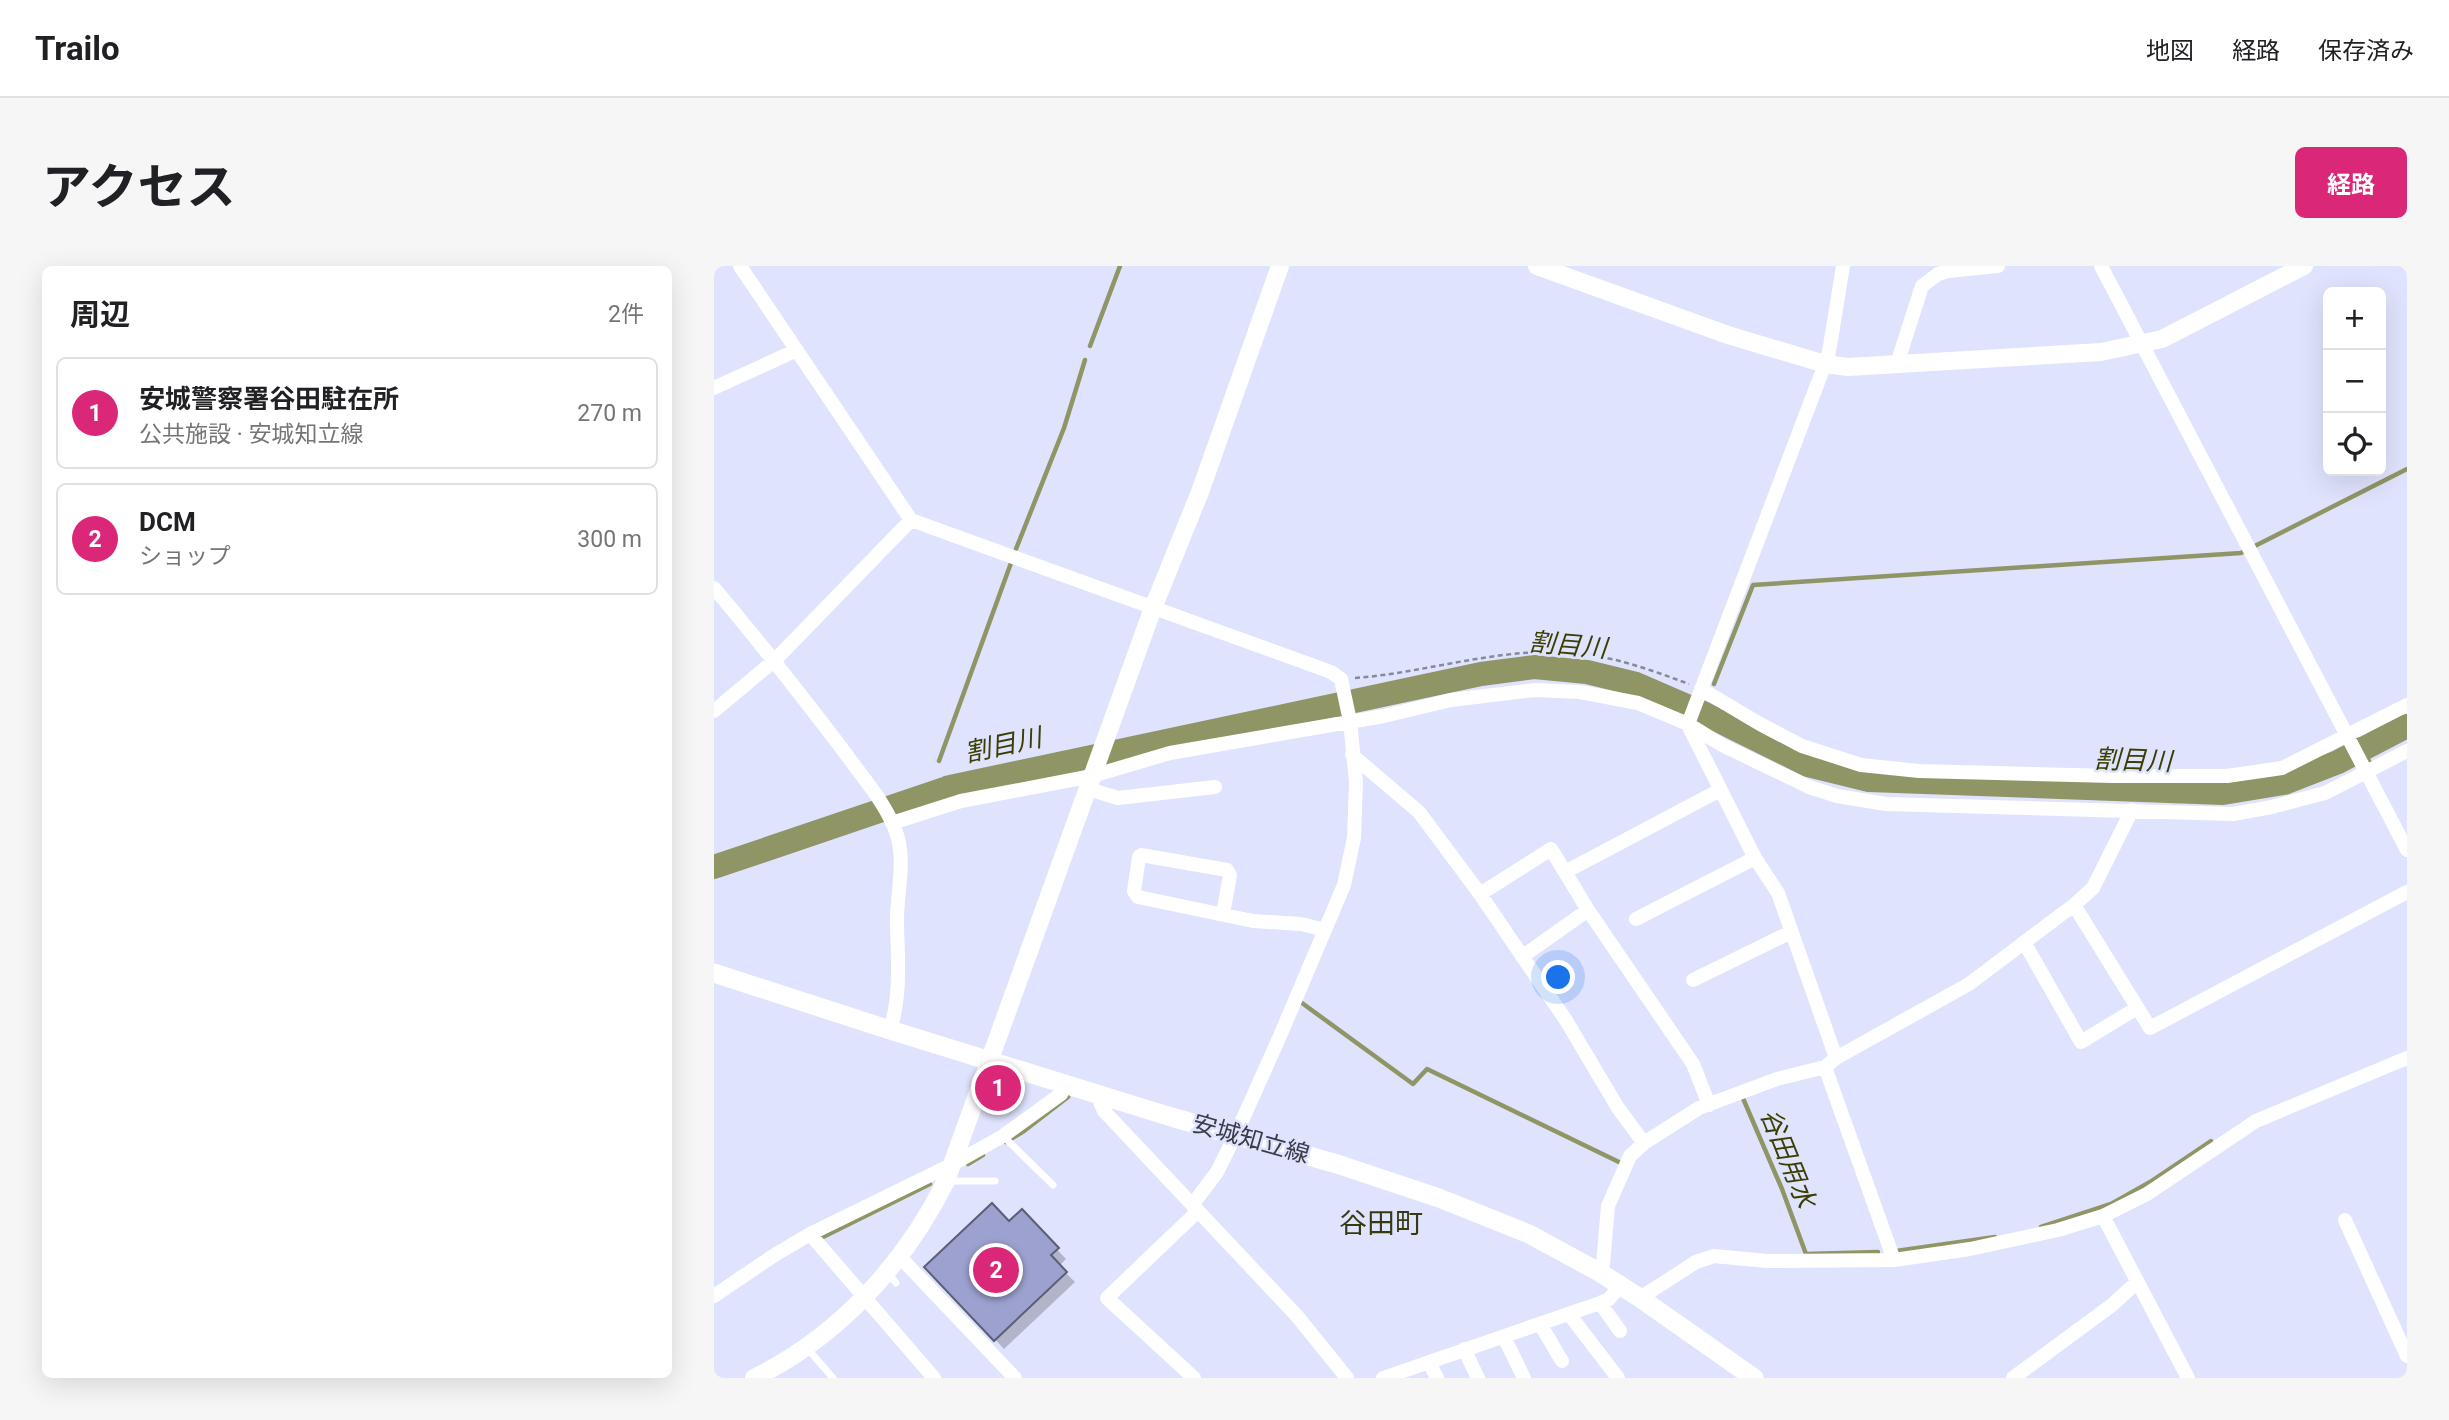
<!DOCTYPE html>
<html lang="ja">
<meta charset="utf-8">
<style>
:root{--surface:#fff;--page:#f6f6f6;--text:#202124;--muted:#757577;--line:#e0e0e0;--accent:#db2777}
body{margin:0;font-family:Roboto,"Noto Sans JP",sans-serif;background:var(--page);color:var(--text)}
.controls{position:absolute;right:21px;top:21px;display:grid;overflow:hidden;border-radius:10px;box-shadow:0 7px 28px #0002}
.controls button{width:63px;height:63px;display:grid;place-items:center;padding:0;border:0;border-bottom:2px solid var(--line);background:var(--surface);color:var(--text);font:35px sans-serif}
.you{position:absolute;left:845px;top:712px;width:24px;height:24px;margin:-18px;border:5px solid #fff;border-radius:50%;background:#1a73e8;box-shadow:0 0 0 10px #1a73e833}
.badge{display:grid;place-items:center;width:46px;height:46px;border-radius:50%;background:var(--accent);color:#fff;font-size:23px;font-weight:700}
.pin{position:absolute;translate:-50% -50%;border:4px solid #fff;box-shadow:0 2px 7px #0006}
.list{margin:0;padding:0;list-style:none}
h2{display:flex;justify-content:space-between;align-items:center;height:91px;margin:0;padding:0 28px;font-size:30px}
h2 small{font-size:23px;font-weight:400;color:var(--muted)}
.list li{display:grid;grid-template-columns:46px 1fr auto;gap:21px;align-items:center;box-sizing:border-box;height:112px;margin:0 14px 14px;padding:0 14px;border:2px solid var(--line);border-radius:10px}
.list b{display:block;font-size:26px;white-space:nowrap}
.list p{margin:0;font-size:23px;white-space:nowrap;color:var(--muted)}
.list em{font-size:23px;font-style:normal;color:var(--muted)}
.icon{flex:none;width:38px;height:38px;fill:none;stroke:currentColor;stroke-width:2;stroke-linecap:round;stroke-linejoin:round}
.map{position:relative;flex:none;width:1693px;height:1112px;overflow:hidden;border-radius:10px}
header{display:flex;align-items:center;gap:42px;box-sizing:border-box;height:98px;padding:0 35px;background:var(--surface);border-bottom:2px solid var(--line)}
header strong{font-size:33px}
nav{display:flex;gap:38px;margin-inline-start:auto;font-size:24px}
.intro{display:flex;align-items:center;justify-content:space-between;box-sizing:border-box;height:168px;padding:0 42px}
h1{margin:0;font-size:49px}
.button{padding:18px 32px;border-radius:10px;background:var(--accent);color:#fff;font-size:24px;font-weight:700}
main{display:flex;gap:42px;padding:0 42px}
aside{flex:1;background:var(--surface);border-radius:10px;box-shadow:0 7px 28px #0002}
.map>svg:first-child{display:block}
.shadow{fill:#0003}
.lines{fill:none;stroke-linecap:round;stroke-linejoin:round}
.stream{stroke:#909565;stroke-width:4.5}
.river{stroke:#909565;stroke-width:24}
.building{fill:#9da1cf;stroke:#5b5e74;stroke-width:2}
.path{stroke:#86899a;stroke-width:2.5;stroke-dasharray:5 3.5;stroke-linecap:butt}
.service{stroke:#fff;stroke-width:7}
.minor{stroke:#fff;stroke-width:14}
.tertiary{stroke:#fff;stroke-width:18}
.secondary{stroke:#fff;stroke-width:19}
.labels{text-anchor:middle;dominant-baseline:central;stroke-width:5;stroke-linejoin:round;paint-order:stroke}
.street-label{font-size:24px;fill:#3a3b45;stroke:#dfe3fd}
.water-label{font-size:26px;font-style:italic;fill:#3b3e00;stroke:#dfe3fd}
.quarter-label{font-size:28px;fill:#373a11;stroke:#dfe3fd}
</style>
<header>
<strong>Trailo</strong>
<nav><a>地図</a><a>経路</a><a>保存済み</a></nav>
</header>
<div class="intro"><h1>アクセス</h1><a class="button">経路</a></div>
<main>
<aside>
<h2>周辺<small>2件</small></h2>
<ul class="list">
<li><span class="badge">1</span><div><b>安城警察署谷田駐在所</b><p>公共施設 · 安城知立線</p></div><em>270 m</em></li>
<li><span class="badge">2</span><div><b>DCM</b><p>ショップ</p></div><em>300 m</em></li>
</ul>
</aside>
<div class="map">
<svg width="1693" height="1112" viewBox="0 0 1693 1112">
<rect width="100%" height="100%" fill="#dfe3fd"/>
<!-- shadow -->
<path class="shadow" d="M308,946L352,993L345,1000L361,1016L290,1083L213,1001L295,957Z"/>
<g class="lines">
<!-- stream -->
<path class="stream" d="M376,80L406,0
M302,283L350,162L371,94
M1000,418L1039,319L1527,287L1693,203
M989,447L991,441
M1643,472L1657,499
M225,495L297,297
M231,512L236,521
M588,737L699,818L713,803L907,897
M1026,831L1028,830L1068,923L1092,988L1164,986
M292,876L310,865L354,831
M254,898L269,889
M1327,961L1397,938L1436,916L1497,875
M109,971L216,918
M1182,985L1281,971"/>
<!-- river -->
<path class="river" d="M0,601L236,521L767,408L820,401L873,406L922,418L989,447L1094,499L1155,514L1509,527L1570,517L1624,496L1693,460"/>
</g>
<!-- building -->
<path class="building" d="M278,937L295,955L308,943L345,982L337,989L353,1006L280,1075L210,1001Z"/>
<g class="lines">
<!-- path -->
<path class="path" d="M641,412C721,406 801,375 882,390C913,395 945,407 975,418"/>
<!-- service -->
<path class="service" d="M289,870L339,919
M233,915H281
M174,1007L182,1017
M92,1081L119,1112"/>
<!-- minor -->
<path class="minor" d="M26,0L197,254L617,406L627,413L636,455L642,516L640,572L630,619L566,770L522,868L503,906L479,938
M1387,0L1693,584
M1183,98L1208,20L1224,8L1234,5L1284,0
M0,122L83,84
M0,322C45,375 87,429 129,484C148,511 173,538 183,569C192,598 182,629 183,659C184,694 187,730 176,764
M987,423L1046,458L1088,480L1147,499L1205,505L1399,510H1513L1568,502L1693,439
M0,445L61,394L197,254
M974,458L1111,98L1115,86L1129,0
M974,459L1041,592L1064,627L1122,792
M638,489L705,546L766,628L853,756L904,842L930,877
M374,523L404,532L501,521
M178,557L247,535L378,510L456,487L670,450L737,434L821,424L866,426L924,437L974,458L1008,479L1095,521L1123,530L1172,538L1519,548L1558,541L1611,527L1693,485
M851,606L1006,524
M766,628L837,583L874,644L979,798L995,839
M1360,639L1436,762L1693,626
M509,648L516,609L513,604L427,589L425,591L420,625L424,631L539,655L587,658L611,664
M922,653L1041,592
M1310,676L1367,776L1423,742
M809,690L874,644
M979,714L1077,666
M1111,801L1180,994
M382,827L390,845L583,1050L633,1112
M1389,950L1474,1112
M1631,954L1693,1090
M96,968L220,1112
M185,990L301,1112
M885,1006L889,998L894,940L916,890L930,877L985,842L1063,813L1111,801L1122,792L1255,718L1360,639L1379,622L1418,544
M0,1030L59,990L96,968L239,898L289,870L347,828L352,818
M926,1032L982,996L1000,990L1053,995L1180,994L1256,983L1344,964L1389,950L1433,928L1542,855L1693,792
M886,1037L906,1065
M855,1048L904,1112
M826,1058L848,1095
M790,1071L810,1112
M750,1083L764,1112
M715,1096L723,1112
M480,1112L393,1032L484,945
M669,1112L886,1037L895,1033L906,1020
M1299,1112L1398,1039L1423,1016"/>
<!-- tertiary -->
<path class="tertiary" d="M823,0L1014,69L1111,98L1134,101L1387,86L1448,73L1590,0
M40,1112C125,1070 190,999 232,915L439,342L486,226L566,0"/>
<!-- secondary -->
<path class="secondary" d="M0,707L176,764L454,850L623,898L725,932L815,968L885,1006L926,1032L1040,1112"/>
</g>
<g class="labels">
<!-- street labels -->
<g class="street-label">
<text transform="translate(537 873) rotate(16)">安城知立線</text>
</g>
<!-- water labels -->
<g class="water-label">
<text transform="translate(854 379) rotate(5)">割目川</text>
<text transform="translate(289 479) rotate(-12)">割目川</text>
<text transform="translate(1419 494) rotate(2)">割目川</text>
<text transform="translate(1074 892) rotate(68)">谷田用水</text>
</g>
<!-- quarter labels -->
<g class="quarter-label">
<text x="667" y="957">谷田町</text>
</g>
</g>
</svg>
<div class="controls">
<button>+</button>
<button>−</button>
<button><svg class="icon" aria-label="locate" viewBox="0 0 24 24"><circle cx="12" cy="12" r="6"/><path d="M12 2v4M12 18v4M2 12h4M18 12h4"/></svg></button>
</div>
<div class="you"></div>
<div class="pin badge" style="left:284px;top:822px">1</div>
<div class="pin badge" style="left:282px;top:1004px">2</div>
</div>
</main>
